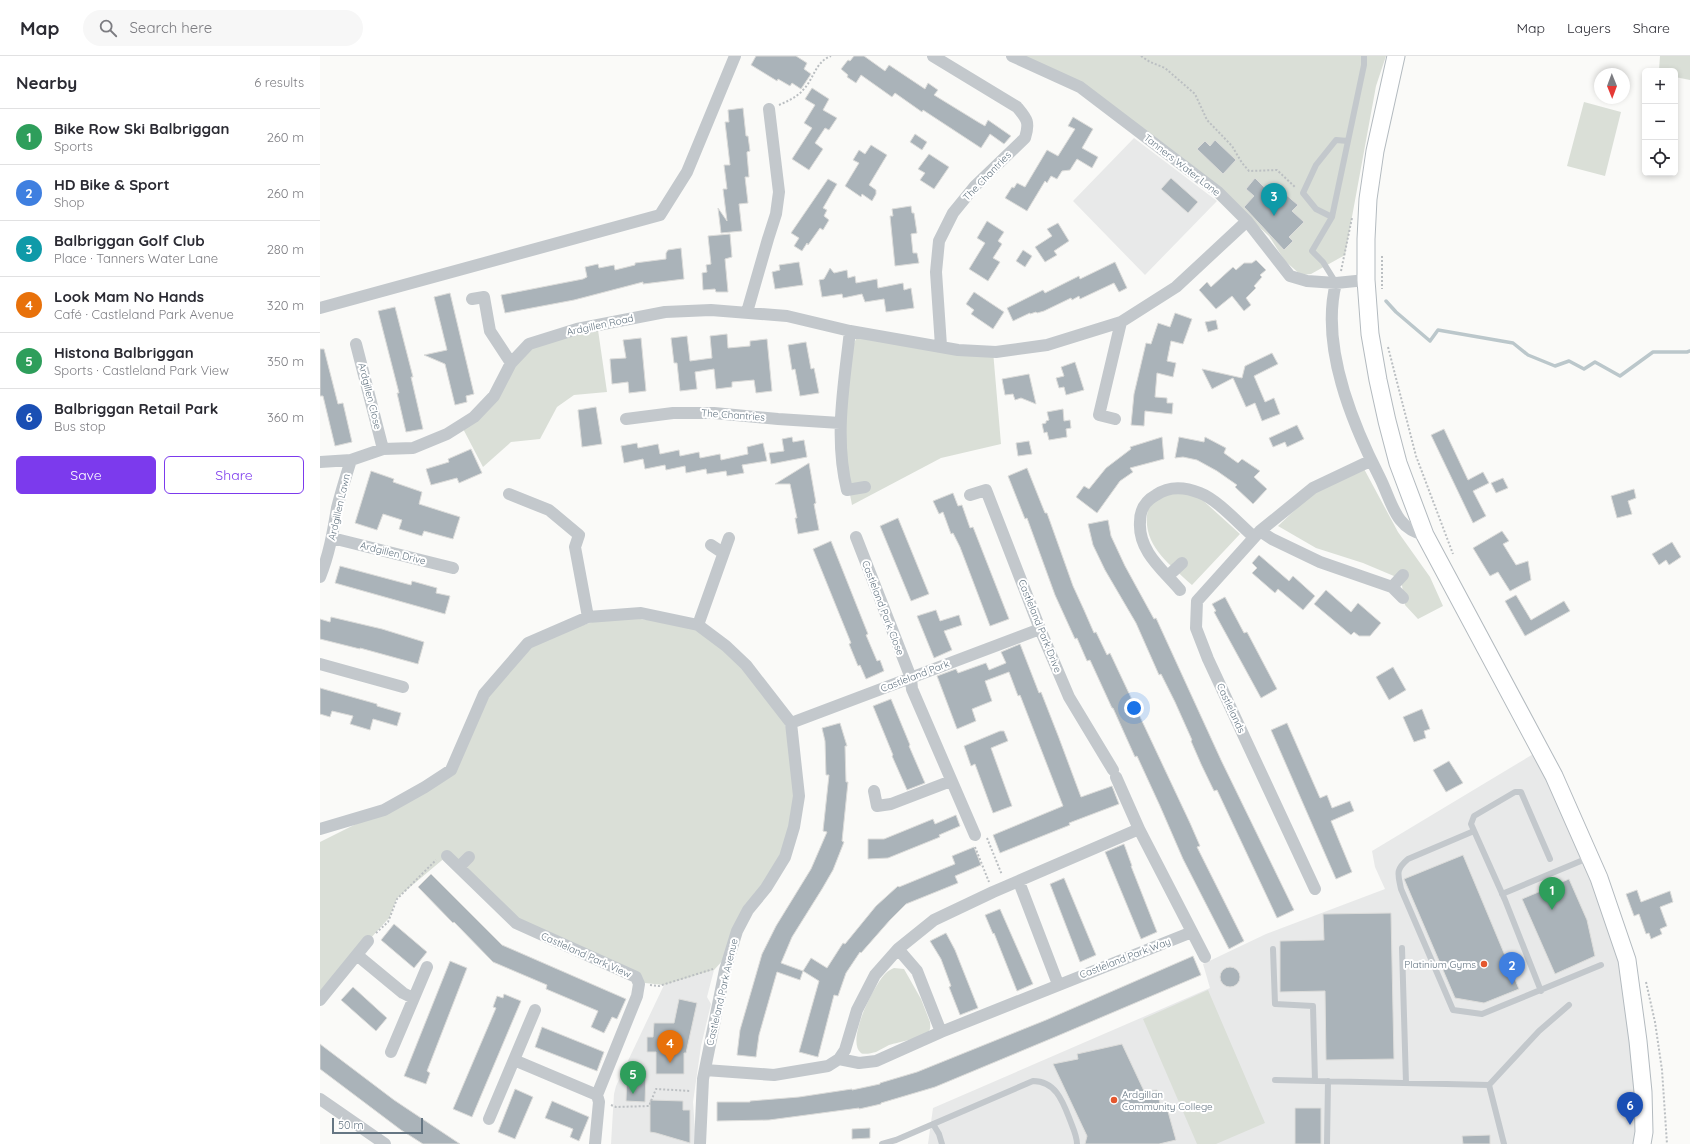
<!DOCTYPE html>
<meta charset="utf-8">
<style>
:root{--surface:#fff;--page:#f7f7f7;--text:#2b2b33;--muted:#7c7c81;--line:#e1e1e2;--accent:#7c3aed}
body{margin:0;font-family:Quicksand,sans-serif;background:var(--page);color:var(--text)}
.controls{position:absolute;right:12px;top:12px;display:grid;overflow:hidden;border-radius:6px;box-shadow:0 2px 6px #0003}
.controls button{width:36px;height:36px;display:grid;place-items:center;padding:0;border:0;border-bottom:1px solid var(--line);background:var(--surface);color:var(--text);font:20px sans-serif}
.compass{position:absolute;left:1274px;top:12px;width:36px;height:36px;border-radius:50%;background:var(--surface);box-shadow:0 2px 6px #0003;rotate:179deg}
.scale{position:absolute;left:12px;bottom:10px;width:91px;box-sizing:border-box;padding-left:4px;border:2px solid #657683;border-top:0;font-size:11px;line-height:14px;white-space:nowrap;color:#657683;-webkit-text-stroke:3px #fff;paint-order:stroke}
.you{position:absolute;left:814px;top:652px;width:14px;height:14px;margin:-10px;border:3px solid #fff;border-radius:50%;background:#1a73e8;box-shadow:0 0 0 6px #1a73e833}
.badge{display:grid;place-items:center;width:26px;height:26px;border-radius:50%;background:var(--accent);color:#fff;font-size:13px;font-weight:700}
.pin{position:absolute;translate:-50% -33px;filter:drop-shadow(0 1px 2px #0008)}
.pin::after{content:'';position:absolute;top:21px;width:14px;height:12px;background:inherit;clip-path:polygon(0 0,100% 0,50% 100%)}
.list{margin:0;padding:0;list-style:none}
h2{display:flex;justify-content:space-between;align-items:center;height:52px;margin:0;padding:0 16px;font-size:17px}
h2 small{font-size:13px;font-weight:400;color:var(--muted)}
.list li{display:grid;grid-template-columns:26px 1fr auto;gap:12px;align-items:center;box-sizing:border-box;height:56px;padding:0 16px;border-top:1px solid var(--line)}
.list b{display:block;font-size:15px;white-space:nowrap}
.list p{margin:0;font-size:13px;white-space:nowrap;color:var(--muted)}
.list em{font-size:13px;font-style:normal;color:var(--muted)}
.actions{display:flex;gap:8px;padding:12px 16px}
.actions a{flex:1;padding:9px 0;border:1px solid var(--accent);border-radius:6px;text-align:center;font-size:14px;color:var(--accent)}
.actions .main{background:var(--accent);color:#fff}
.icon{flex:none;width:22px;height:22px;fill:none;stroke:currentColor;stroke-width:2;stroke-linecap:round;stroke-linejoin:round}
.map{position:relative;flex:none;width:1370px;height:1088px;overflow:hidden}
header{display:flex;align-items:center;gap:24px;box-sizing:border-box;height:56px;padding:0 20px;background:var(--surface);border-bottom:1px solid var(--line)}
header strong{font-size:19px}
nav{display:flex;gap:22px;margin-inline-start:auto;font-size:14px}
.search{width:280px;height:36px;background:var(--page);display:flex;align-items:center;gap:10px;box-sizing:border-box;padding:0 14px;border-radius:22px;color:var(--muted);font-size:15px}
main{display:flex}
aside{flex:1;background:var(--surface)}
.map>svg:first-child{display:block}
.built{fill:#e8e9e9}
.green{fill:#dadfd7}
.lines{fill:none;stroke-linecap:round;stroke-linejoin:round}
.stream{stroke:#bbc7cb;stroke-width:3.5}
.building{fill:#aab3b9;stroke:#dcdcda}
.secondary-casing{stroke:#b3babf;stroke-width:19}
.path{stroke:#bbbfc2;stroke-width:2;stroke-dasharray:2 2;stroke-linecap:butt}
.lane{stroke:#c3c8cc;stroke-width:6}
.street{stroke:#c3c8cc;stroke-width:12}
.secondary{stroke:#fff;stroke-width:17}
.poi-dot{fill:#e4572e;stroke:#fff;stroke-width:1.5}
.labels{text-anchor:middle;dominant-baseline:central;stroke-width:4;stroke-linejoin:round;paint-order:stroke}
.street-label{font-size:10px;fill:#657683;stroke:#fff}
.poi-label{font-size:10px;fill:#657683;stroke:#fff;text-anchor:end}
</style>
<header>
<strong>Map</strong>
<div class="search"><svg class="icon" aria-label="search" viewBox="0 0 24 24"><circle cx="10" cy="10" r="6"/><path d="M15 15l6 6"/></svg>Search here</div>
<nav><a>Map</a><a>Layers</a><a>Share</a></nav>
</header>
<main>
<aside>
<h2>Nearby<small>6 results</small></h2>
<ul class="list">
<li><span class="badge" style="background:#2e9e5b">1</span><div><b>Bike Row Ski Balbriggan</b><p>Sports</p></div><em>260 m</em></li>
<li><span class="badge" style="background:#3f7fe0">2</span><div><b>HD Bike &amp; Sport</b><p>Shop</p></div><em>260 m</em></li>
<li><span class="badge" style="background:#0f9aa8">3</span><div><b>Balbriggan Golf Club</b><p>Place · Tanners Water Lane</p></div><em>280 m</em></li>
<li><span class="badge" style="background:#e8710a">4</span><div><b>Look Mam No Hands</b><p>Café · Castleland Park Avenue</p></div><em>320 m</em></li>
<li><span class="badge" style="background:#2e9e5b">5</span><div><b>Histona Balbriggan</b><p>Sports · Castleland Park View</p></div><em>350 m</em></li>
<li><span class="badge" style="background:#1a4fb4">6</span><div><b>Balbriggan Retail Park</b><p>Bus stop</p></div><em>360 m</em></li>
</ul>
<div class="actions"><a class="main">Save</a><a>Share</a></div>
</aside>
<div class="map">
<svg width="1370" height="1088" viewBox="0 0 1370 1088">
<rect width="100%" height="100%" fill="#fafaf8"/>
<!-- built -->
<path class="built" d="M814,82L897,145L825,219L753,145Z
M1220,694L1307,904L1322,1088H608L613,1052L890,932L883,908L946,878L1065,833L1055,811L1052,795Z
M394,914L387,941L391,948L381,990L373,1046L376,1088H291L294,1038L296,1030L344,929Z"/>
<!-- green -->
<path class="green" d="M692,0H1066L1056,30L1025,199L991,218L981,219L965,205L949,180L900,136L760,31Z
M1340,0H1370V24L1355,21V15L1339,14Z
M1264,46L1301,56L1285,120L1247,110Z
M277,267L287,336L254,339L237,351L220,383L191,386L163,411L140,367L154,358L209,286Z
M546,280L673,295L681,388L621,402L532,449L523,402L531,294L536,283Z
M1043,411L1078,476L1110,521L1123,550L1098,563L1085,549L1081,523L1043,507L996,492L958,470L995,435Z
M849,436L877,439L920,478L872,529C846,505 817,485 830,446Z
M291,560L378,569L406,590L463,656L479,740L465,801L404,903L394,914L344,929L325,927L211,875L127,800L77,842L69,862L0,938V786L64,754L131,714L164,638L208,587Z
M574,912L584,913L601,943L610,966C610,969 611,972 609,975C604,982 579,986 569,989C565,991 560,994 556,996C552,997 544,999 541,997C525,985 555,927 566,917C568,915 571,913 574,912Z
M888,934L945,1067L896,1088H877L823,963Z"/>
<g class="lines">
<!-- stream -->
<path class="stream" d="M1066,245L1076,256L1110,285L1118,274L1193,287L1208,299L1235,310L1249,305L1264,313L1275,306L1300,320L1333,296H1367L1370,295"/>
</g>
<!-- building -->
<path class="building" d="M436,0H476L487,7L484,13L491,18L481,33L472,27L470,30L458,23L457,25L431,9Z
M534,0H544L565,15L569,9L605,33L608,27L618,34L614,39L658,66L665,70L668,64L691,80L684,88L670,78L661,92L603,54L602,56L575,37L572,41L541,19L536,27L527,21L528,19L521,13L528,4L530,5Z
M492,32L509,43L503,54L517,62L509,74L505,72L495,87L503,93L489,114L472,103L492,72L484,67L495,49L485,43Z
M423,52L426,80H428L430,95L427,96V98L429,121H425L428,147L419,148L422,175L401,177L398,152L407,165L403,133H407L404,109H410L405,66H409L408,54Z
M753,61L773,73L762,92L778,101L772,112L757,103L750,114L742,115L737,123L731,120L727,127L725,125L707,155L685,142L692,131L694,132L697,127L705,131L727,94L738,100L755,73L748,70Z
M595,78L607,86L602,94L590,86Z
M895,84L916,104L903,118L877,93L885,85L890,90Z
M551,89L567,99L549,129L556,134V138L552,145L542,138L541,141L525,130L539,107L533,104L539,94L545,98Z
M609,98L629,111L614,133L600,124L605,117L598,113Z
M851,122L878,146L868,157L841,133Z
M935,122L949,136L951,134L960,142L964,137L978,149L972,155L984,166L969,181L973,185L964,194L924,151L934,140L926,133Z
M508,123L517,128L503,152L507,154L504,160L509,164L503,174L500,172L488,189L487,187L482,195L474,190L479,182L471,177Z
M591,150L592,157H594L597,177L591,178L593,197H597L599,207L575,210L570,160H573L572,153Z
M667,165L684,176L678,185L682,188L673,202L680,206L668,225L649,213L665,187L657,182Z
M738,167L749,185L734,195L737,199L725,206L715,191L732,180L727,173Z
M410,178L412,201L405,203L408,236H396L395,233L383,234L382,217L387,216L386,209L391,208L388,180Z
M361,192L364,223L323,228V226L254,244L185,257L181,239L263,223L267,221L265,211L278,208L279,212L294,209L295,214L315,209V207L346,203V197L348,194Z
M703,194L712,200L705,211L696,205Z
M936,204L946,214L940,219L942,221L934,230L936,232L926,242L931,249L924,255L912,240L896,253L879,234L887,226L891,231L913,211L916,214L924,207H932Z
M479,206L483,229L455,233L452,216L460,214L459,209Z
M795,206L807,232L799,236L794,227L760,243L759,240L752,244L751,242L724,255L717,257L716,256L710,258V257L693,265L687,252L723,234L725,237L759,220L760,223Z
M510,212L514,217L527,214L528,222L535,220L536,227L557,223L558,232L583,227L584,234L591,232L594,252L566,256L564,243L545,246L542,238L523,242L522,238L502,241L499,224L504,223Z
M654,236L684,256L673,273L651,258L654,254L646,248Z
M130,237L154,338L146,340L147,346L135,349L125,308L104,299L127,294L114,241Z
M75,251L93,321H91L103,373L86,376L77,337H79L58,255Z
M855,257L872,263L863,288L851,285L847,305L856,307L853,321L837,317L835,341L847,342V347H853L852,358L825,355L824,370L811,369L814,338L826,287L831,288L838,267L850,271Z
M896,264L898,273L888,276L885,266Z
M407,278L408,292L430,290V285L447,283L452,335L436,337L434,324L412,326V331L396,333L394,313L375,316L377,333L360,335L357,307H354L351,282L367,280L370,305L392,302L390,280Z
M321,282L326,335L309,337L308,326L292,328L290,303L306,302L303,284Z
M486,286L491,313L494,312L499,337L480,340L475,313L472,314L468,289Z
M0,293H4L18,348L23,347L32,386L15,390L3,340H0Z
M952,297L958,308L934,320L945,346L954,342L960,358L942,365L935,347L926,351L913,322L892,333L882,313L922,322L925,310Z
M755,306L764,334L746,339L744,331L739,332L736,322L744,320L741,311Z
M709,318L716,348L701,342L695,344L693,338L685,339L682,323Z
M276,351L282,388L262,391L258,354Z
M743,353L744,365L750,364L751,372L746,373L747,381L729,384L727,376L724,377L722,368L726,367V365L729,364L727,356Z
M977,369L984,383L967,391L965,386L953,391L949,382Z
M1124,373L1148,424L1163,416L1169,427L1153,435L1166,460L1153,467L1111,379Z
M472,381L473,386L484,384L487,401L451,408L449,397L464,395L462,383Z
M842,381L844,403L810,412L813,416L800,425L777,457L756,441L764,430L769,433L786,412L811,393L810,391Z
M859,381L884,386L885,381L906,392L904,397L918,407L922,403L940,415L934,421L947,433L933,448L915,431L917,429L897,415L877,404L863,401L855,402Z
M709,385L712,398L698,400L696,387Z
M317,387L318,392L338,388L340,398L359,394L360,400L379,396L380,402L400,398L401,404L428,398L427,391L443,387L447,405L422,409L424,417L407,420L406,415L387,418L386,413L366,417L365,410L346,414L345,409L325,413L323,403L304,407L301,390Z
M151,393L162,417L139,427L137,422L111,429L106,413L129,406L128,403Z
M489,407L496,447L494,448L499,474L478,478L475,462H477L470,428H455Z
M707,412L725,457H727L753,530L764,554L774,577L776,576L787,599L790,597L870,767L880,790L877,791L924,885L909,893L863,803L840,750L817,700L815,701L793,652H792L770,604L767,605L757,582L755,583L735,539L707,462L705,463L688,420Z
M51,415L74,423L73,426L102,436L99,448L140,461L133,483L104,475L102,480L79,473L82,464L63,458L57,474L35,467Z
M1183,422L1188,432L1176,437L1171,427Z
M1314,433L1316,442L1308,445L1312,458L1297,462L1291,440Z
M633,437L638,450L642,449L650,472L653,471L689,563L670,570L640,491L633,477L631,478L623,456L619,458L613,445Z
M578,462L609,538L591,545L560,470Z
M788,464L791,480L805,510L834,563L836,562L901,704L974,854L957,862L897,734L894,735L881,708L871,685L872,684L855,646L841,618L839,619L816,567L785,514L773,489L768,468Z
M1182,475L1189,485L1183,488L1196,509L1208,505L1211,524L1190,535L1178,516L1170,520L1153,492Z
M511,485L548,578L546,579L557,605L560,604L564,615L546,623L540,609L538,610L529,588L531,587L493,493Z
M1352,486L1361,501L1349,509L1346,504L1339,509L1332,498Z
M939,499L969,525L973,520L995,540L983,554L958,533L955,537L932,517L937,512L932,507Z
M20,510L91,529L92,525L117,532L116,537L130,540L125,558L15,527Z
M1006,534L1031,556L1038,547L1061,567L1050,580H1039L1034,576L1031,579L994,548Z
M1196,539L1211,564L1244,545L1250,555L1205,580L1185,545Z
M905,541L924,577L927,576L957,633L941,642L894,556L896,555L892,548Z
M616,554L620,565L639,559L642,569L624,575L632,594L614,602L597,560Z
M11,561L62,573L104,586L98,608L40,592V593L0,583V563L10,566Z
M700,588L719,637L721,636L739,682L761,741L792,730L799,748L749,767L750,769L680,797L673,779L743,750L700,639L698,640L689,616L665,625L672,645L652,653L656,665L637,673L617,620L636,613L638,617L666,607L669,614L686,607L681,596Z
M1073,611L1086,634L1069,644L1056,621Z
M0,632L57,648V650L81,657L77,670L53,663L50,674L30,668L33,660L12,655L10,661L0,658Z
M571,643L590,689L589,690L605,727L587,734L572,700L573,699L553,650Z
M1102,653L1110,673L1104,675L1106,682L1094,686L1083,661Z
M520,667L527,690H525L526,726H528L522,785L524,786L513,814L502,833L472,881L461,907L483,915L480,924L457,916L439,979L436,1001L417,999L420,974L442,898L456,870L491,813L507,776L503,775L509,719H506L505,685L502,672Z
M967,667L1000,742L1007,739L1012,752L1030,745L1034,755L1011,765L1032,816L1016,823L951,674Z
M680,675H684L688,685L671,692L692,750L673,757L655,708L651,710L644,690Z
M1129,705L1143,727L1126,736L1113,714Z
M636,759L640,770L619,779L620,781L568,802L548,803V783H564L613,763L615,768Z
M804,788L812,810H811L837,876L821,883L785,796Z
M654,791L661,809L635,820L638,827L586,848L570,864L541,897L540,896L526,917L518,940L514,939L498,1001L479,996L499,925L483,915L491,902L507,912L523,887L525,888L556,850L578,830L579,831L635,808L632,800Z
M1143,799L1199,933L1164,947L1135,942L1084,823Z
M111,818L182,889L306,943L297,963L292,961L284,977L271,971L278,955L226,933L227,929L173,906L134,866L133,867L98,831Z
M744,822L776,899L760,906L730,828Z
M1249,823L1267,864L1275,900L1235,918L1202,843Z
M1317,834L1321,846L1350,835L1353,846L1340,851L1347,870L1340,873L1342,878L1331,883L1329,877L1326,878L1319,858L1314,860L1306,838Z
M680,853L713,928L697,935L674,877L673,878L665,859Z
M1071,857L1074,1003L1006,1004L1005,935L960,936V885L1004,884L1003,858Z
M74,868L107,896L94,912L61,884Z
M626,877L635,894L658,952L640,959L629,931L631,930L621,903L610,885Z
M873,900L881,919L735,981L615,1031L561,1047V1048L539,1053V1052L449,1064L397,1065V1046H430V1045L479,1041L532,1033V1034L560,1028V1027L597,1016L726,964Z
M130,905L147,912L107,1015L110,1017L106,1028L84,1020Z
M900 921a10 10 0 1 1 20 0a10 10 0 1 1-20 0Z
M33,931L67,962L56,975L21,944Z
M184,938L201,945L152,1061L133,1053L176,952L173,951L177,940L183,942Z
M359,943L377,947L366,997H364V1018H336V996H327V981H333L334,967H354Z
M222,971L284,996L277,1015L215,991Z
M0,988L74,1044L140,1088H103L81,1074L0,1013Z
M802,988L824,1035L837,1034L841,1052H847L856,1084L839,1088H765L767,1080L733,1008L758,1003L757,998Z
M307,1014L326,1015L325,1046L306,1045Z
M195,1033L213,1041L195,1083L178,1076Z
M330,1044L363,1045V1054H370V1087L336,1077L330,1076Z
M232,1045L269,1061L259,1085L250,1081L253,1073L225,1062Z
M975,1052H1001V1088H975Z
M550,1072V1082L532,1083V1073Z
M1170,1079V1088H1143L1142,1080Z"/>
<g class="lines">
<!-- secondary casing -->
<g class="secondary-casing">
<path id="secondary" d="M1076,0L1055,95L1048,143L1046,183V224L1050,278L1058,324L1067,365L1078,407L1105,479L1234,720L1279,822L1307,904L1318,985L1323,1036L1324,1076L1322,1088"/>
</g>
<!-- path -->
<path class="path" d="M821,0L830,6L845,12L875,38L887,64L912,90L922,107L929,115L957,114L975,131
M459,49C468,45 477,41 483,34C494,23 495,6 511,0
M1062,200V233
M1021,215L1032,162
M1068,291L1096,400L1133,498
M667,782L682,819
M655,791L669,826
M56,877L68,866L77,843L116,804
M1326,926L1335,966L1342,1014L1347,1088
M330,929L339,930L393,913
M291,1049L296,1051L329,1050L336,1033L371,1035"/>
<!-- lane -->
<path class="lane" d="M1012,161L996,153L983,137L996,109L1016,84L1028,85
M1016,227L1003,206L992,195L1012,161L1044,9V0
M1154,775L1088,803C1075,814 1078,818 1081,833L1133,954L1162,958L1281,909
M1182,838L1268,802
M1082,892L1086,1027
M953,893L955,948L993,950L995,1025
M1221,935L1185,844L1151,768L1154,760L1195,736H1201L1230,803
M955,1024L1169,1029L1184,1088
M1169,1029L1219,975L1249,949
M613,1068L619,1078L622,1088
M562,1088L576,1084L713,1025C736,1025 743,1046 750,1064C753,1072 757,1080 757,1088
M1007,1088L1008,1025"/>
<!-- street -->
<path class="street" d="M613,0L697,51C707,63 710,66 705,82L655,130L633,157L619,185L616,216L621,290
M692,0L760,31L898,136L927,165L970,220L987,225L1016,227L1046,224
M1016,227C1000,290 1032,367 1060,422C1072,446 1075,473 1105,479
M152,243L164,241L170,275L191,307
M0,252L340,159L367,116L415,0
M427,256L448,183L456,158L459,136L449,53
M530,275C524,329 514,381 527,434L545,431
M36,288L63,393
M306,363L353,357H394L458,363L520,367
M795,363L779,359L801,266
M0,406L31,404L63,393L93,392L127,378L154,361L174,340L191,307L209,288L257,273L345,256L391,254L467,260L530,275L638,294L676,296L727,289L801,266L856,231L927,165
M189,438L229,454L259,479L255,491L268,561
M650,439L666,434L720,573L749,641L793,714
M940,475L952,483L1000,506L1072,531L1083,542
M536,481L591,622L592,633L655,779
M12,482L133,512
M391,489L403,497
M848,520L862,507
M0,521C9,499 13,476 17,452C21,436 26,420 31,404
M1072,531L1083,519
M860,534C843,514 818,495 820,466C820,453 825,445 836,439C849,430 865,431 880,437C898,444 919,468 934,481
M378,569L409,482
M0,608L83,631
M471,667L720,573
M796,721L819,773L885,901
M554,735L557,750L571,748L631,725
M0,773L64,754L105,731L131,714L164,638L208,587L268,561L321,557L378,569L406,590L426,609L471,667L479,740L474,771L465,801L446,832L428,854L417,875L405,914L383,1023L380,1088
M127,800L196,867L316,921L319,928L317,940L277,1039L279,1046L275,1088
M139,811L149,801
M699,826L738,928
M995,833L888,603L876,572L877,545L940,475L993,432L1050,405
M578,893L614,864L673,836L819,773
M37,899L83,937L93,942
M0,944L48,885
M621,976L872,876
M71,996L107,911
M194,1004L277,1039
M385,1014L454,1019L508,1010L519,1003L525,994L537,954L555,919L578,893L597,915L621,976L556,1005L539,1007L519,1003
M0,1043L65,1088
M169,1063L215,954"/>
<!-- secondary -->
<use href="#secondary" class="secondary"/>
</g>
<!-- markers -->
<g class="poi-dot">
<circle cx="1164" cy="908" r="4"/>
<circle cx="794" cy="1044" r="4"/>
</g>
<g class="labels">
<!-- street labels -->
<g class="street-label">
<text transform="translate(862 109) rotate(38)">Tanners Water Lane</text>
<text transform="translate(667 120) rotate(-46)">The Chantries</text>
<text transform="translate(280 269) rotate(-12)">Ardgillen Road</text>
<text transform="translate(50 340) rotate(76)">Ardgillen Close</text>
<text transform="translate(413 359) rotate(4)">The Chantries</text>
<text transform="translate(19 451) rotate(-77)">Ardgillen Lawn</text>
<text transform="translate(73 497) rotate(14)">Ardgillen Drive</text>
<text transform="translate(563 552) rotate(69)">Castleland Park Close</text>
<text transform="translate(720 570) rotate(68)">Castleland Park Drive</text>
<text transform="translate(595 620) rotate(-21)">Castleland Park</text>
<text transform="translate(911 652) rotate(65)">Castlelands</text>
<text transform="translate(266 899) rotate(24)">Castleland Park View</text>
<text transform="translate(805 902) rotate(-21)">Castleland Park Way</text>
<text transform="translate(402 936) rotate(-77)">Castleland Park Avenue</text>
</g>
<!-- poi labels -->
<g class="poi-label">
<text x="1156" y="908">Platinium Gyms</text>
<text x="802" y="1038" text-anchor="start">Ardgillan<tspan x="802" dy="12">Community College</tspan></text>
</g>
</g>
</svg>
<div class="controls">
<button>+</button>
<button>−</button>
<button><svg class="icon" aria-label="locate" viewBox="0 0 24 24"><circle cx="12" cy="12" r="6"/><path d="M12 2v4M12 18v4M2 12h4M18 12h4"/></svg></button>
</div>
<svg class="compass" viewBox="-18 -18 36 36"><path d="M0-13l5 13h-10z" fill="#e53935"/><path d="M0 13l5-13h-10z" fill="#7c7c81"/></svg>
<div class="scale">50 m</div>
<div class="you"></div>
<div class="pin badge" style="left:1232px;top:854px;background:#2e9e5b">1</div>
<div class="pin badge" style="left:1192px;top:929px;background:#3f7fe0">2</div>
<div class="pin badge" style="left:954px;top:160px;background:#0f9aa8">3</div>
<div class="pin badge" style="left:350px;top:1007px;background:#e8710a">4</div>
<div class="pin badge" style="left:313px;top:1038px;background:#2e9e5b">5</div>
<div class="pin badge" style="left:1310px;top:1069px;background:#1a4fb4">6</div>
</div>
</main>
